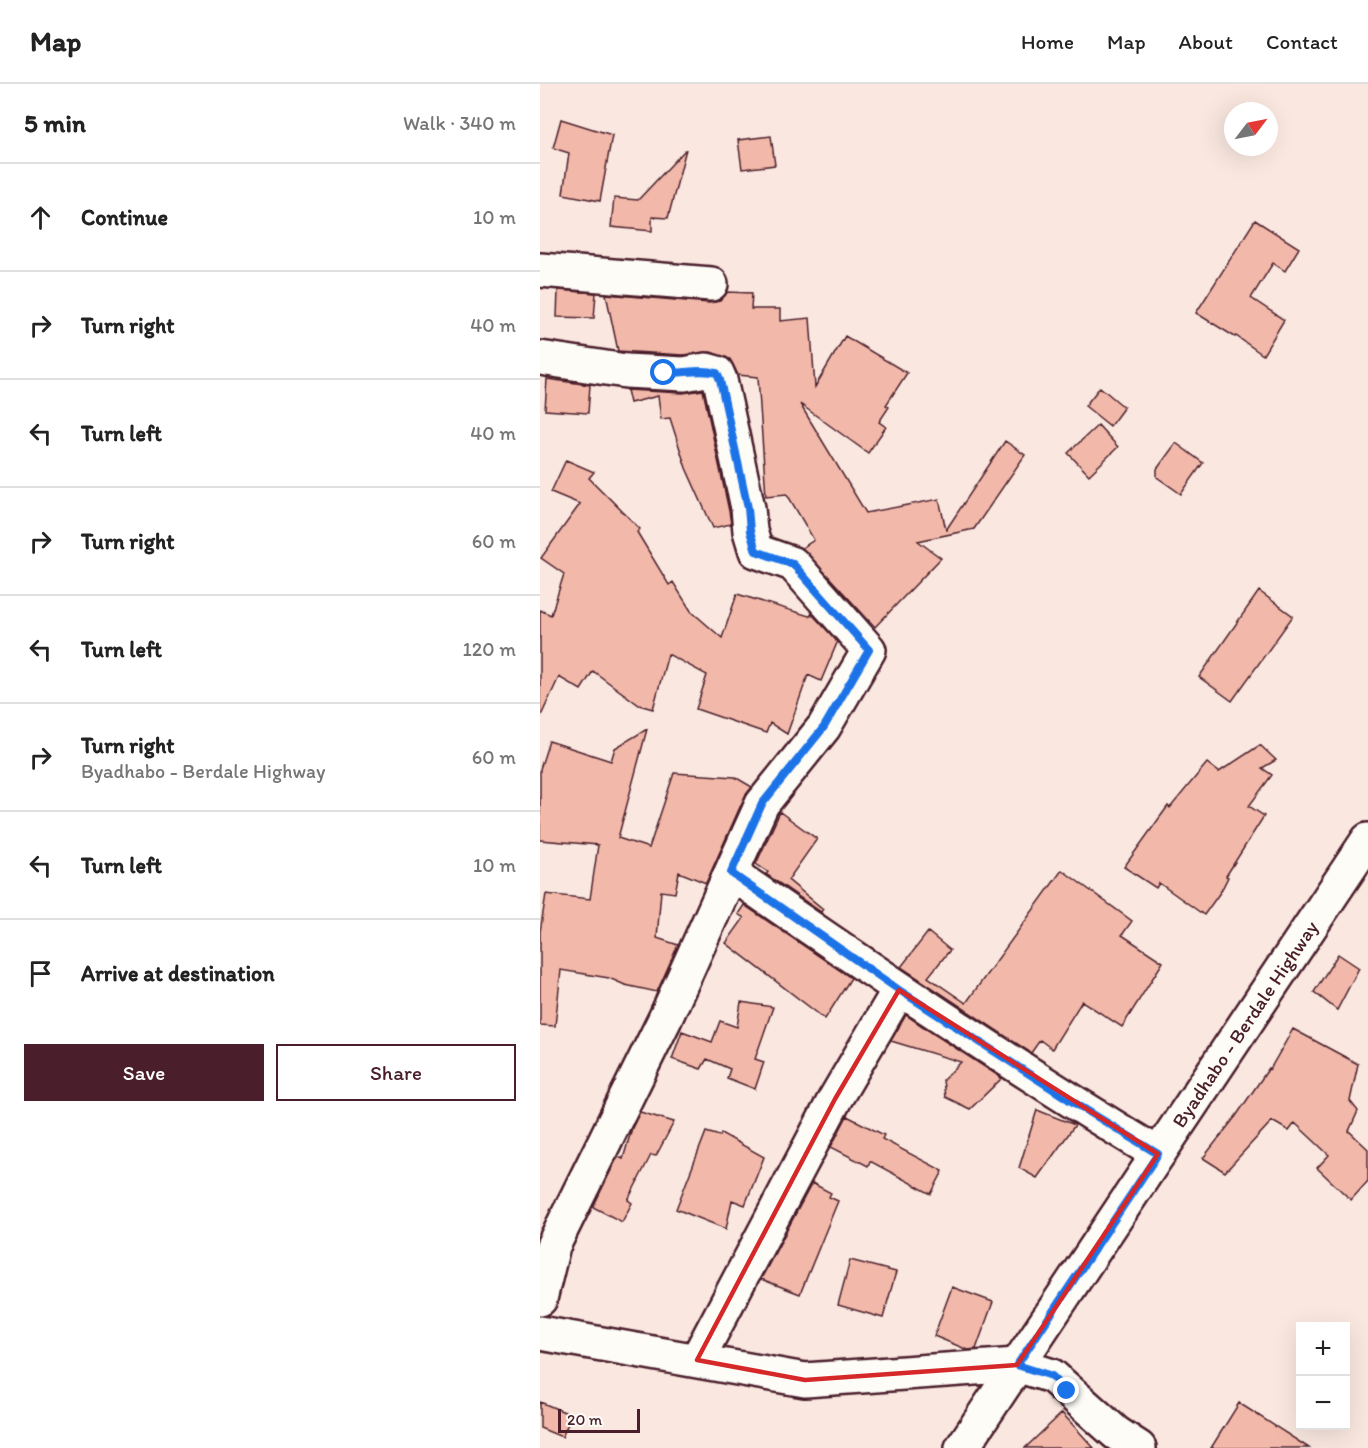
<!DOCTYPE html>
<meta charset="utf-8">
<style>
:root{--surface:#fff;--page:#f6f6f6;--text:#222;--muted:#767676;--line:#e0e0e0;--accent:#4a1f2b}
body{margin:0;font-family:Itim,sans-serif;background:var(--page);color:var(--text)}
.controls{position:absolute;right:18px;bottom:18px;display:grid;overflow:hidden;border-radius:0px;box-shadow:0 6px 24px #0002}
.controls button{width:54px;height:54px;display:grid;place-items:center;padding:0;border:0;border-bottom:2px solid var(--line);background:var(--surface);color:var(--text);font:30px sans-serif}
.compass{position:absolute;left:684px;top:18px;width:54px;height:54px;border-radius:50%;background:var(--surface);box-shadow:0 6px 24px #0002;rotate:58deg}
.scale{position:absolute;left:18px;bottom:15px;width:82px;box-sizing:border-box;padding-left:6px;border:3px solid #4a1f2b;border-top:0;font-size:16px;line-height:21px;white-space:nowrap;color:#4a1f2b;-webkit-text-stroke:4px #fdfcf7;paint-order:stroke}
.stop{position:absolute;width:18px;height:18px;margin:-14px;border:4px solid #1a73e8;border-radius:50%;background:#fff}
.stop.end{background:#1a73e8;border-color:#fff;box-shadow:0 2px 6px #0008}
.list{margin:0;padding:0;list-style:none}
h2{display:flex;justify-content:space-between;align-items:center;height:78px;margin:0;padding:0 24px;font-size:26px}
h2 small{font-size:20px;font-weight:400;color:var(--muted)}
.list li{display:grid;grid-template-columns:39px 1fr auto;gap:18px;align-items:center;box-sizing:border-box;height:108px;padding:0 24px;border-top:2px solid var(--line)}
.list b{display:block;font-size:22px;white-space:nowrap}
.list p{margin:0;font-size:20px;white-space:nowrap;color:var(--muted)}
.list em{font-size:20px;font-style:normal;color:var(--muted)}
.actions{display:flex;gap:12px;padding:18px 24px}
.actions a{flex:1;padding:14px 0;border:2px solid var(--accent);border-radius:0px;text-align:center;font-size:21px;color:var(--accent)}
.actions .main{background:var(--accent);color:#fff}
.icon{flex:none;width:33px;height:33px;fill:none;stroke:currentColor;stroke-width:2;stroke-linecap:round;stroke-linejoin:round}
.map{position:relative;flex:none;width:828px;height:1364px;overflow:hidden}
header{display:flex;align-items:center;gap:36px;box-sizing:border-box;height:84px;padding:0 30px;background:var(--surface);border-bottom:2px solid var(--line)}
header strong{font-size:28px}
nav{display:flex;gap:33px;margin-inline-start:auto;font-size:21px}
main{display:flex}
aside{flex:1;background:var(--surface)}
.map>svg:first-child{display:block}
.building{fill:#f2b9aa;stroke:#4a1f2b;stroke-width:1.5}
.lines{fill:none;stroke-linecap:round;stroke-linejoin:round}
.minor-casing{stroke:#4a1f2b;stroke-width:38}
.major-casing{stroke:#4a1f2b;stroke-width:38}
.minor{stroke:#fdfcf7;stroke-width:33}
.major{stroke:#fdfcf7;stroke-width:33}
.route{stroke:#1a73e8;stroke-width:8}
.marked{fill:none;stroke:#d62828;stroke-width:4.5;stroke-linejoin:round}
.labels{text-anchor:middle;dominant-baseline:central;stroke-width:5;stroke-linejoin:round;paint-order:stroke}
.street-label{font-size:20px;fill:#4a1f2b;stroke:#fdfcf7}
</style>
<header>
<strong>Map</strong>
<nav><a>Home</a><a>Map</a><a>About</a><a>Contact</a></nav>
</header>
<main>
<aside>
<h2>5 min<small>Walk · 340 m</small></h2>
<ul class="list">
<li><svg class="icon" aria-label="ahead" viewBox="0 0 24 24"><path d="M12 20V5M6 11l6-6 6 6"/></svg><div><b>Continue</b></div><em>10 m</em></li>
<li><svg class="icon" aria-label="right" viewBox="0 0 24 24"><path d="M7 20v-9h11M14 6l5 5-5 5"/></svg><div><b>Turn right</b></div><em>40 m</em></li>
<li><svg class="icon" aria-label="left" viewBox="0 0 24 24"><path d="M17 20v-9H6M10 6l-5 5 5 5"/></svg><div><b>Turn left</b></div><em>40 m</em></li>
<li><svg class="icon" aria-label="right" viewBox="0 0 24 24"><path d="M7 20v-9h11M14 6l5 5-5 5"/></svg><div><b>Turn right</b></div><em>60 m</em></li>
<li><svg class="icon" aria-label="left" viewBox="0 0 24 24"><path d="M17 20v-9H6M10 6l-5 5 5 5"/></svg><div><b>Turn left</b></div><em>120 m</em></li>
<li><svg class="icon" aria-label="right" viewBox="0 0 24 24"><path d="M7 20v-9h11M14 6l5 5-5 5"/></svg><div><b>Turn right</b><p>Byadhabo - Berdale Highway</p></div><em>60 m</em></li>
<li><svg class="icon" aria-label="left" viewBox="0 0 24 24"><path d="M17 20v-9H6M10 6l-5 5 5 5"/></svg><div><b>Turn left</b></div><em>10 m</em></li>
<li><svg class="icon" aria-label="arrive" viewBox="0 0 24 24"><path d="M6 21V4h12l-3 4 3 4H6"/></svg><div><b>Arrive at destination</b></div></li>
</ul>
<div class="actions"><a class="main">Save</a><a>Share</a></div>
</aside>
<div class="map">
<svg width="828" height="1364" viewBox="0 0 828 1364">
<rect width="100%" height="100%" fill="#fae8e0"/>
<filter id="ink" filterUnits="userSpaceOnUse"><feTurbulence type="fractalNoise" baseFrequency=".0167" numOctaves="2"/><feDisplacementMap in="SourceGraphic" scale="12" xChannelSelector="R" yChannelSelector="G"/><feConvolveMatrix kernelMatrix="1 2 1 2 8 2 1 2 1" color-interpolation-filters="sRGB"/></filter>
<g filter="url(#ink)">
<!-- building -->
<path class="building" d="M21,35L72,51L60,117L23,110L29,69L13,64Z
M231,52L235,81L202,85L198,56Z
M146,65L128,134L112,133V147L71,143L74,114L98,116Z
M715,136L759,164L745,187L733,179L711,214L744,236L723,271L696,252L695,253L656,229Z
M18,206L56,209L54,234L17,233Z
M187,208L212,209L211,225H240V237L270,234L275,303L305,252L367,289L346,321L349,323L339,338L346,343L328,369L260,320L326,429L399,415L406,446L465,357L485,371L434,445L378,457L401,474L335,543L262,464L274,456L247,410L226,412L218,293L198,291L190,275L171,268L143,271L78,267L66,210L169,219L180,217Z
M7,295L50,301L48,329L5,326Z
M560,303L584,323L570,342L545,322Z
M87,306L143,309L163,306L189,427L191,440L173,444L146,384L130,334L121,335L118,312L90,319Z
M558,341L578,363L549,391L528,369Z
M636,359L663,379L641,410L617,393V385Z
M26,376L54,388L49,394L100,445L97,448L129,501L133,498L151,527L182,554L197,510L269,532L272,530L295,555L297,559L281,597L268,591L247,650L230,639L226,649L156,625L167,591L128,570L113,625L99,621L53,587L41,606L19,593L0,634V526L11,531L24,490L1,474L40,420L11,408Z
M719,507L753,532L692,617L659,593Z
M107,645L78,754L109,764L134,689L195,693L212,703L205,712L166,799L139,788L135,809L121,807L117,854L138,861L117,908L85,901L69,894L21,886L15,942L0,941V848L6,810L50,815L58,761L0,756V685L9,657L71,677L75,664Z
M720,661L736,676L722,684L732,691L709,722L724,732L686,792L688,793L681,807L664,831L619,799L616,804L584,783L628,722L630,724L667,679L679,688Z
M240,728L277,755L248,796L283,825L281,828L226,790L228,788L216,780Z
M522,786L592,837L582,851L623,878L582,943L542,917L512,965L500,956L491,969L361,883L388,848L410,866L388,893L426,919Z
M204,821L311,894L285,935L186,859L204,834L198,830Z
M798,870L819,884L797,926L774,908Z
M201,918L233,923L215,975L224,978L215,1005L187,994L190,985L167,975L161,985L132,975L142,947L172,958L180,937L197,943Z
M366,931L392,949L462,994L430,1025L405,1013L403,996L421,978L351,957Z
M753,945L818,980L810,1017L818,1027L809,1047L828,1065V1097L811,1116L777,1084L789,1071L755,1039L749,1047L732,1037L685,1088L663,1074L696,1032L729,984L730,985Z
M497,1026L535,1041L497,1094L479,1084Z
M100,1028L134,1038L116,1072L111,1071L88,1116L92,1119L82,1138L53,1123L78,1072L83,1075L92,1044Z
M307,1032L344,1051L342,1055L403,1087L391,1110L330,1077L328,1082L291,1063Z
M166,1048L180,1052L181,1049L224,1073L205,1121L192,1116L186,1145L136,1125Z
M272,1099L291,1109L289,1113L298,1117L260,1210L221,1195Z
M310,1176L356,1188L343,1234L298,1221Z
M412,1203L453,1218L436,1265L428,1266L394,1252Z
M0,1318L32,1331L22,1353L0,1344Z
M699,1319L769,1364H671Z
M522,1329L554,1364H485Z"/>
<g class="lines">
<!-- minor casing -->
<g class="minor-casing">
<path id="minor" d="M0,186L171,200
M0,274L86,287L144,290L166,286L177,289L180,296L208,424L210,447L216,467L253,480L329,566L284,643L222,720L125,935L13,1162L0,1215
M191,789C331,886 472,982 618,1070
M0,1249L265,1296L477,1281L512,1292L576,1349L599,1364
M157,1276L295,1015L359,906"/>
</g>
<!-- major casing -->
<g class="major-casing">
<path id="major" d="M422,1364L828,756"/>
</g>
<!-- minor -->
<use href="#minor" class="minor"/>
<!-- major -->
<use href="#major" class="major"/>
</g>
</g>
<g class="lines" filter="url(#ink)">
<!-- route -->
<path class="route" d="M124,289C142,290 161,284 177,289L180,296L208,424L210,447L216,467L253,480L329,566L284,643L222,720L191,789L359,906L528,1015L618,1070L477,1281L512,1292L527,1307"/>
</g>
<!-- marked area -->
<path class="marked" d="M359,906L618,1070L477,1281L265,1296L157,1276L295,1015Z"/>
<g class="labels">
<!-- street labels -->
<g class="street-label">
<text transform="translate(705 940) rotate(-56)">Byadhabo - Berdale Highway</text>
</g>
</g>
</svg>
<div class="controls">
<button>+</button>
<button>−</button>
</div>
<svg class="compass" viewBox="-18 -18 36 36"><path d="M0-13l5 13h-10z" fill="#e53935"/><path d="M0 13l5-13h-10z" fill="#767676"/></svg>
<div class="scale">20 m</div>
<div class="stop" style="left:124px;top:289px"></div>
<div class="stop end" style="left:527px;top:1307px"></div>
</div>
</main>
